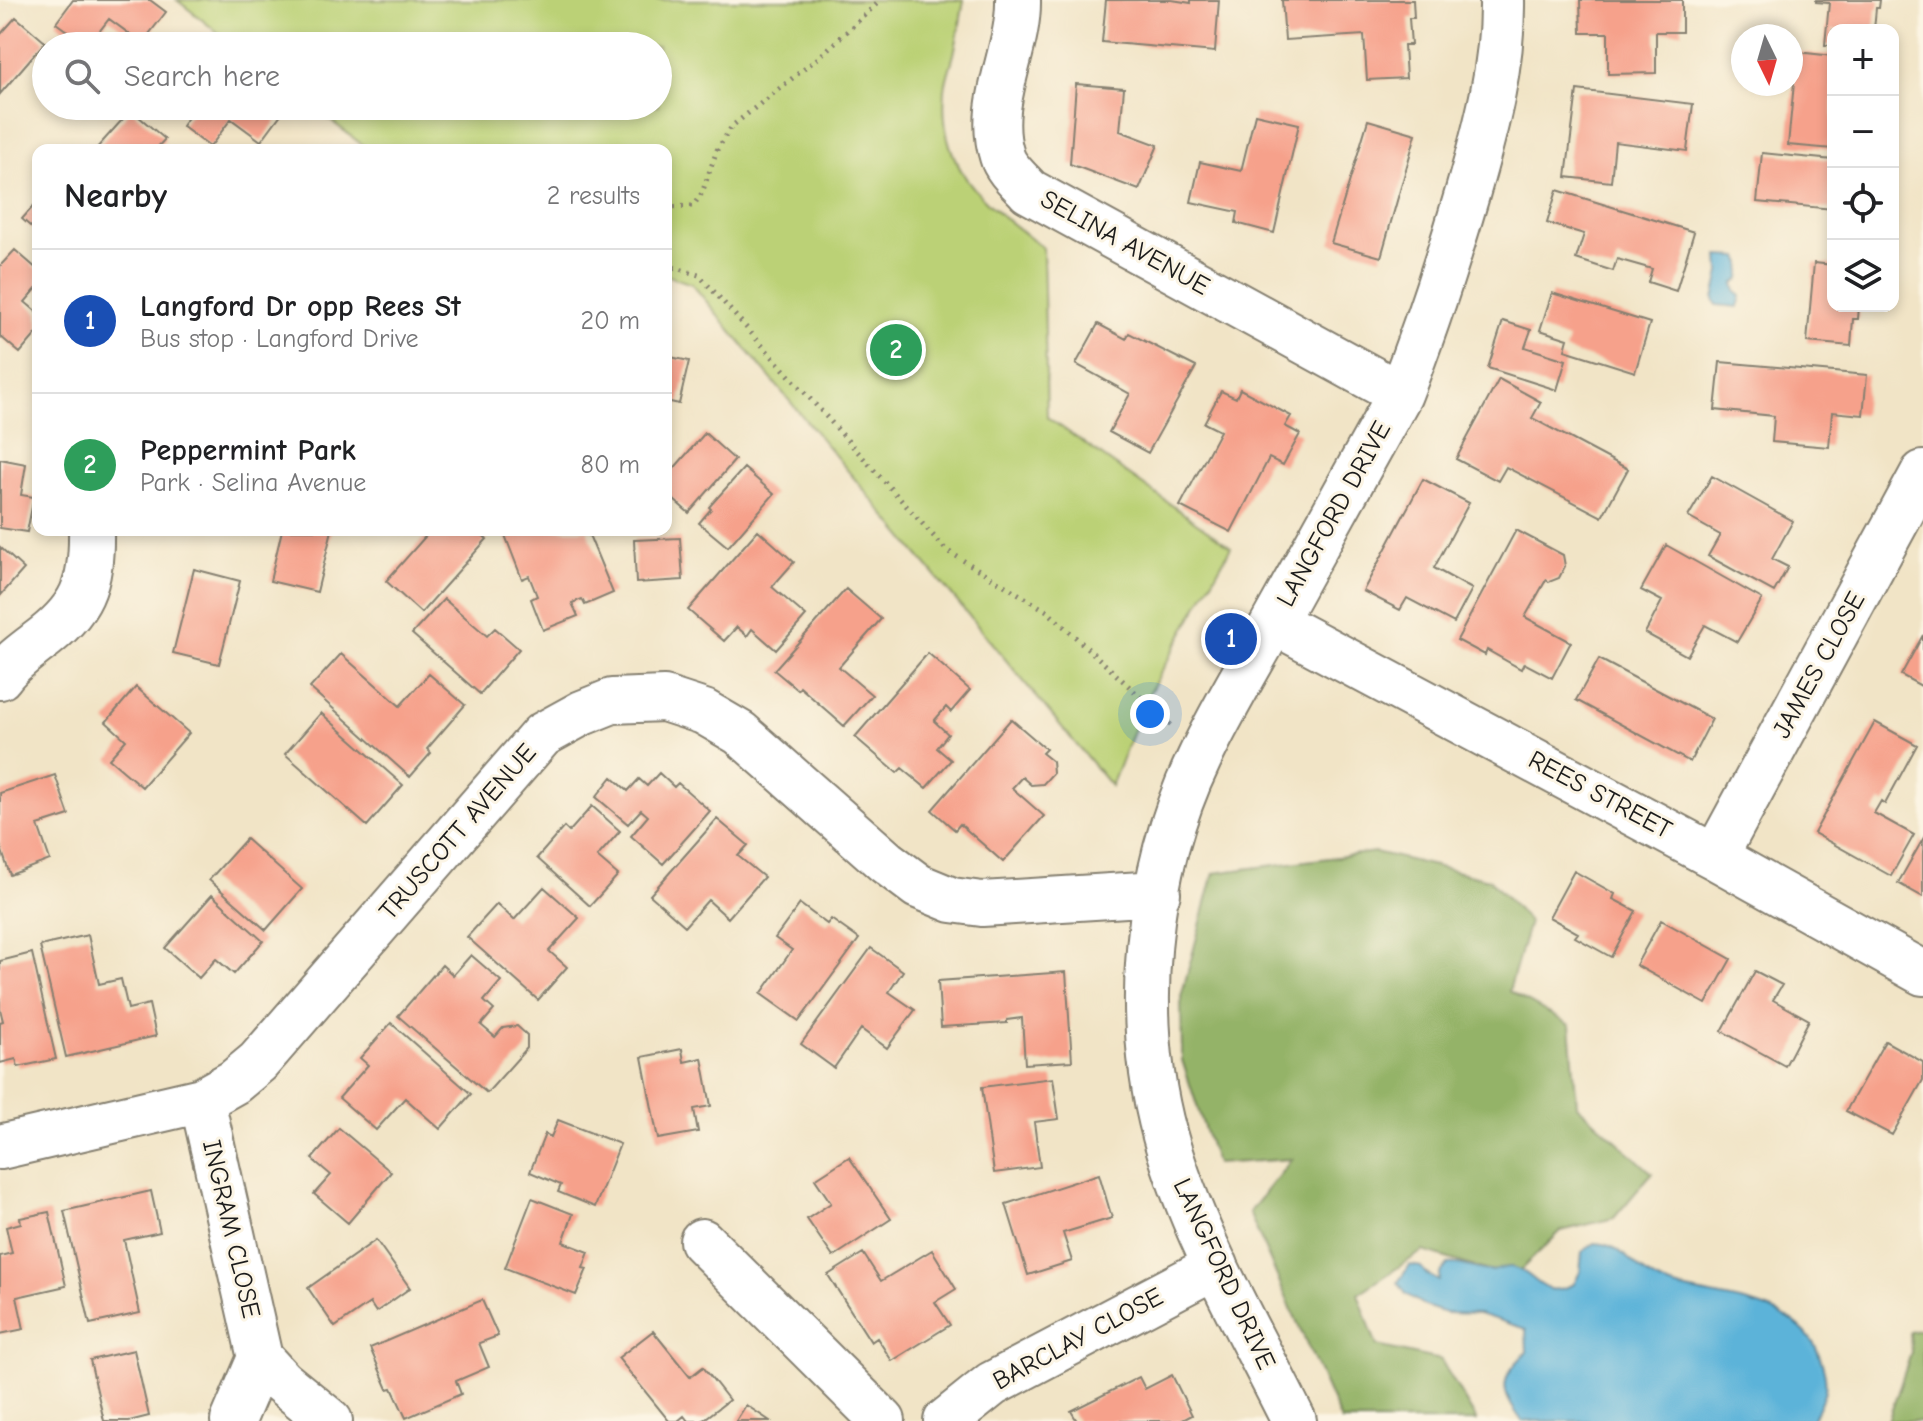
<!DOCTYPE html>
<meta charset="utf-8">
<style>
:root{--surface:#fff;--page:#f2f2f2;--text:#202124;--muted:#757577;--line:#e0e0e0;--accent:#7c3aed}
body{margin:0;font-family:"Comic Neue",sans-serif;background:var(--page);color:var(--text)}
.controls{position:absolute;right:24px;top:24px;display:grid;overflow:hidden;border-radius:16px;box-shadow:0 4px 12px #0003}
.controls button{width:72px;height:72px;display:grid;place-items:center;padding:0;border:0;border-bottom:2px solid var(--line);background:var(--surface);color:var(--text);font:40px sans-serif}
.compass{position:absolute;left:1731px;top:24px;width:72px;height:72px;border-radius:50%;background:var(--surface);box-shadow:0 4px 12px #0003;rotate:175deg}
.you{position:absolute;left:1150px;top:714px;width:28px;height:28px;margin:-20px;border:6px solid #fff;border-radius:50%;background:#1a73e8;box-shadow:0 0 0 12px #1a73e833}
.badge{display:grid;place-items:center;width:52px;height:52px;border-radius:50%;background:var(--accent);color:#fff;font-size:26px;font-weight:700}
.pin{position:absolute;translate:-50% -50%;border:4px solid #fff;box-shadow:0 2px 8px #0006}
.list{margin:0;padding:0;list-style:none}
h2{display:flex;justify-content:space-between;align-items:center;height:104px;margin:0;padding:0 32px;font-size:34px}
h2 small{font-size:26px;font-weight:400;color:var(--muted)}
.list li{display:grid;grid-template-columns:52px 1fr auto;gap:24px;align-items:center;box-sizing:border-box;height:144px;padding:0 32px;border-top:2px solid var(--line)}
.list b{display:block;font-size:30px;white-space:nowrap}
.list p{margin:0;font-size:26px;white-space:nowrap;color:var(--muted)}
.list em{font-size:26px;font-style:normal;color:var(--muted)}
.icon{flex:none;width:44px;height:44px;fill:none;stroke:currentColor;stroke-width:2;stroke-linecap:round;stroke-linejoin:round}
.map{position:relative;flex:none;width:1923px;height:1421px;overflow:hidden}
.search{position:absolute;background:var(--surface);box-shadow:0 4px 12px #0003;left:32px;top:32px;width:640px;height:88px;display:flex;align-items:center;gap:20px;box-sizing:border-box;padding:0 28px;border-radius:44px;color:var(--muted);font-size:30px}
.panel{position:absolute;background:var(--surface);box-shadow:0 4px 12px #0003;left:32px;top:144px;width:640px;height:392px;border-radius:16px}
.map>svg:first-child{display:block}
.green{fill:#bbd176;stroke:#6c7649;stroke-width:2}
.forest{fill:#94b367;stroke:#586842;stroke-width:2}
.water{fill:#5cb3d9;stroke:#3c687a;stroke-width:2}
.building{fill:#f6a18b}
.lines{fill:none;stroke-linecap:round;stroke-linejoin:round}
.minor-casing{stroke:#868071;stroke-width:48}
.path{stroke:#868071;stroke-width:5;stroke-dasharray:2 6;stroke-linecap:butt}
.minor{stroke:#fff;stroke-width:44}
.labels{text-anchor:middle;dominant-baseline:central;stroke-width:6;stroke-linejoin:round;paint-order:stroke}
.street-label{font-size:26px;fill:#1c1c1c;stroke:#fcf5e5}
</style>
<div class="map">
<svg width="1923" height="1421" viewBox="0 0 1923 1421">
<rect width="100%" height="100%" fill="#fcf5e5"/>
<filter id="ink" filterUnits="userSpaceOnUse"><feTurbulence type="fractalNoise" baseFrequency=".0125" numOctaves="2"/><feDisplacementMap in="SourceGraphic" scale="16" xChannelSelector="R" yChannelSelector="G"/><feConvolveMatrix kernelMatrix="1 2 1 2 8 2 1 2 1" color-interpolation-filters="sRGB"/></filter>
<filter id="wash" filterUnits="userSpaceOnUse"><feTurbulence type="fractalNoise" baseFrequency=".006" numOctaves="4" result="noise"/><feDisplacementMap in="SourceGraphic" scale="32" xChannelSelector="R" yChannelSelector="G"/><feGaussianBlur stdDeviation="1.8" result="paint"/><feColorMatrix in="noise" values="0 0 0 0 0 0 0 0 0 0 0 0 0 0 0 0 0 1.4 0 .05"/><feComposite in="paint" operator="in"/></filter>
<g filter="url(#wash)">
<rect width="100%" height="100%" fill="#f1e4c6"/>
<!-- green -->
<path class="green" d="M177,0H964C961,18 958,36 954,54C951,66 946,78 945,90C937,171 986,204 1043,248L1047,417L1231,547L1146,699L1111,786L692,284L666,275V150H369L312,106H658V46H235Z"/>
<!-- forest -->
<path class="forest" d="M1375,852L1489,879L1529,922L1509,991L1570,1025L1577,1105L1652,1173L1614,1218L1561,1231L1512,1278L1423,1251L1358,1294L1377,1346L1441,1360L1477,1421H1341L1249,1213L1292,1159L1216,1164L1182,1060L1181,997L1214,873Z
M1923,1329V1421H1888L1911,1353L1910,1332Z"/>
<!-- water -->
<path class="water" d="M1719,256L1739,257L1742,263L1740,279L1734,284L1736,292L1741,296L1738,307L1717,305L1714,299L1720,272Z
M1595,1243C1623,1243 1637,1274 1662,1283C1713,1302 1801,1295 1821,1360C1824,1369 1827,1380 1825,1390C1823,1400 1816,1410 1813,1419L1811,1421H1522C1500,1391 1498,1379 1527,1352L1526,1329L1479,1314L1445,1313L1425,1306L1406,1294L1398,1282L1410,1265L1421,1267L1426,1274L1439,1281L1440,1274L1448,1264C1464,1262 1479,1272 1492,1271C1499,1270 1505,1266 1511,1267C1540,1274 1539,1301 1574,1284L1580,1272L1582,1252Z"/>
<g id="blocks">
<!-- building -->
<path class="building" d="M73,0H150L166,12L142,43L109,19L88,46L56,23Z
M1106,0H1172L1191,3V0H1219L1215,52L1102,42Z
M1282,0H1413L1414,18H1409L1411,45H1404L1406,78L1367,80L1364,35L1285,40Z
M1580,0H1682V32H1656V73L1608,74V33H1581Z
M1816,0H1880L1879,8H1876L1874,30H1833V45H1825L1829,3L1816,2Z
M16,17L45,42L0,94V35Z
M1797,52L1833,56V149L1788,145Z
M1076,84L1124,88L1120,131L1158,145L1139,190L1070,164Z
M1577,90L1693,104L1687,151L1615,142L1611,182L1566,177Z
M196,106H287L261,141L231,119L210,147L182,126Z
M131,110L165,139L155,150H95Z
M1255,114L1299,124L1274,233L1236,223L1238,212L1191,202L1200,162L1241,171Z
M1368,120L1416,134L1381,257L1331,243Z
M1762,153L1833,160V209L1757,202Z
M1557,190L1694,232L1676,291L1648,282L1652,269L1617,259L1613,271L1576,259L1584,234L1547,223Z
M38,201V233L22,219Z
M15,250L38,270V287L25,302L38,313V332L20,353L0,336V266Z
M1814,263L1833,265V306H1859L1858,319H1853L1851,346L1807,342Z
M1552,293L1650,323L1635,372L1565,350L1568,339L1540,330Z
M1503,321L1531,330L1525,347L1566,360L1557,390L1488,368Z
M1098,324L1126,339L1129,333L1196,367L1148,453L1109,432L1130,394L1076,364Z
M666,356L689,361L679,404L666,401Z
M1720,362L1867,375L1863,415L1832,412L1829,447L1772,442L1774,416L1715,410Z
M1499,379L1541,402L1532,418L1628,469L1602,517L1506,467L1498,481L1456,459Z
M1240,389L1291,416L1285,426L1300,434L1283,465L1269,458L1231,532L1180,506L1220,431L1204,423L1221,391L1236,398Z
M705,433L735,460L689,513L666,493V482L672,475L670,473Z
M0,459L26,464L21,495L34,497L27,532L0,528Z
M744,468L774,494L728,547L699,523L711,509L709,507Z
M1712,476L1793,521L1772,559L1788,567L1774,592L1708,556L1720,535L1688,517Z
M1423,479L1469,503L1434,568L1472,589L1454,623L1407,598L1400,610L1363,591Z
M282,530H332L317,592L270,581Z
M431,530H477L487,539L421,613L386,581Z
M503,530H587L613,593L585,605L582,599L572,603L578,616L543,630L531,599L537,596L529,576L522,579Z
M758,530L794,562L772,587L806,616L776,650L752,629L747,636L737,627L724,641L688,610Z
M1516,530L1563,555L1565,566L1559,578L1549,582L1546,580L1525,617L1571,642L1552,678L1524,663L1521,669L1487,650L1485,655L1457,640Z
M680,538L683,580L636,583L634,540Z
M1666,545L1762,599L1737,642L1705,625L1687,656L1645,633L1662,601L1641,590Z
M0,547L24,569L0,596Z
M194,569L240,581L219,664L173,653Z
M846,589L881,619L839,667L872,695L844,726L800,687L798,690L774,670Z
M444,599L487,636L495,628L519,649L480,694L412,634Z
M1923,635V687L1901,675Z
M928,653L970,690L951,712L946,707L934,721L948,734L937,748L951,760L926,788L902,768L897,773L855,737Z
M341,654L400,706L429,674L465,705L427,749L431,753L410,777L310,688Z
M1599,659L1712,719L1690,762L1576,700Z
M136,687L189,733L142,787L109,759L126,740L106,722Z
M321,713L403,785L367,826L285,754Z
M1011,719L1046,749L1042,753L1052,761L1053,773L1043,784L1031,785L1022,777L1012,788L1044,816L1003,862L960,824L955,830L932,810Z
M1875,722L1917,745L1885,804L1881,801L1874,813L1914,835L1891,876L1814,833Z
M659,773L674,787L678,783L710,811L663,864L631,836L648,816L641,810L628,824L596,797L612,777L628,791L639,779L647,786Z
M55,775L69,815L38,825L50,860L10,875L0,845V793Z
M592,806L620,831L597,857L618,875L590,906L537,858L564,827L569,832Z
M717,819L748,845L738,856L764,877L728,918L708,900L685,926L650,895Z
M246,839L302,889L266,930L209,880Z
M1923,839V897L1898,883Z
M1574,871L1615,894L1613,899L1636,911L1611,957L1575,937L1578,933L1549,917Z
M544,887L579,918L549,951L567,967L538,1000L467,937L497,904L514,920Z
M212,895L263,941L234,974L216,959L199,978L165,948Z
M800,904L827,924L831,919L859,939L799,1021L761,994L792,950L775,938Z
M1661,920L1731,959L1706,1004L1636,965Z
M88,935L99,984L121,979L128,1009L149,1004L156,1036L66,1057L40,946Z
M871,948L903,971L889,992L915,1010L887,1048L861,1029L834,1068L801,1044Z
M32,953L56,1059L18,1067L16,1059L0,1063V1022L3,1021L0,1009V961Z
M471,955L501,981L484,1001L494,1010L481,1025L495,1037L503,1028L517,1026L527,1035V1048L487,1093L398,1016L442,965L453,975Z
M1755,971L1782,985L1773,1000L1809,1020L1785,1066L1722,1031Z
M1066,972L1072,1061L1025,1064L1022,1018L1007,1020V1023L941,1027L938,981Z
M391,1023L471,1094L440,1129L405,1098L376,1130L339,1098L368,1065L360,1058Z
M1885,1041L1923,1062V1080L1892,1135L1846,1111Z
M682,1049L684,1062L702,1058L711,1106L694,1109L698,1132L658,1139L642,1057Z
M1053,1078L1059,1119L1034,1122L1040,1167L994,1173L982,1087Z
M558,1120L620,1144L595,1207L558,1192L561,1185L530,1172L545,1134L551,1137Z
M339,1128L391,1172L348,1223L314,1194L331,1175L312,1159Z
M849,1157L891,1219L833,1257L807,1219L831,1203L815,1179Z
M1099,1174L1112,1218L1063,1233L1072,1261L1028,1275L1006,1204Z
M151,1191L160,1232L124,1240L140,1313L90,1324L64,1211Z
M532,1198L573,1214L563,1242L589,1252L583,1268L587,1269L576,1295L505,1268Z
M49,1212L66,1286L17,1297L24,1329L0,1334V1256L12,1253L6,1227L21,1223L20,1218Z
M376,1240L410,1288L376,1312L370,1303L335,1327L308,1288Z
M932,1250L956,1289L935,1302L950,1325L892,1361L877,1338L871,1342L828,1275L863,1253L881,1281Z
M482,1300L498,1336L479,1343L489,1367L456,1381L461,1394L406,1418L392,1388L388,1389L370,1348Z
M653,1331L690,1377L703,1367L729,1400L702,1421H688L684,1416L678,1421H669L618,1358Z
M134,1350L149,1416L129,1421H104L90,1360Z
M1172,1375L1192,1415L1181,1421H1077L1071,1411L1139,1377L1145,1389Z
M746,1405L770,1421H736Z"/>
</g>
</g>
<g filter="url(#ink)">
<use href="#blocks" fill-opacity="0" stroke="#868071" stroke-width="2"/>
<g class="lines">
<!-- minor casing -->
<g class="minor-casing">
<path id="minor" d="M1018,0C1019,52 985,103 1002,156C1005,168 1020,181 1029,191L1400,394
M1274,622L1715,857L1923,973
M0,677C10,663 23,654 37,643C82,610 92,585 91,530
M1715,857L1923,473
M202,1100L260,1358L281,1381L330,1421
M0,1147L202,1100L234,1082L258,1062L542,735L582,713L612,701L664,699L704,712L740,733L886,862L918,886L952,900L982,904L1158,893
M702,1241L883,1421
M233,1421L260,1358
M946,1421L992,1384L1216,1266
M1294,1421C1248,1328 1193,1236 1165,1136C1132,1016 1145,871 1199,759C1222,710 1251,663 1277,616C1318,542 1359,468 1400,394C1426,328 1448,260 1468,191C1486,128 1503,66 1502,0"/>
</g>
<!-- path -->
<path class="path" d="M666,207L693,206L702,193L717,150L732,126L818,58L881,0
M666,265L699,275L946,550L1047,611L1171,725"/>
<!-- minor -->
<use href="#minor" class="minor"/>
</g>
</g>
<g class="labels">
<!-- street labels -->
<g class="street-label">
<text transform="translate(1125 243) rotate(29)">SELINA AVENUE</text>
<text transform="translate(1334 514) rotate(-61)">LANGFORD DRIVE</text>
<text transform="translate(1819 665) rotate(-61)">JAMES CLOSE</text>
<text transform="translate(1600 795) rotate(28)">REES STREET</text>
<text transform="translate(458 832) rotate(-49)">TRUSCOTT AVENUE</text>
<text transform="translate(231 1229) rotate(77)">INGRAM CLOSE</text>
<text transform="translate(1224 1274) rotate(65)">LANGFORD DRIVE</text>
<text transform="translate(1078 1339) rotate(-28)">BARCLAY CLOSE</text>
</g>
</g>
</svg>
<div class="controls">
<button>+</button>
<button>−</button>
<button><svg class="icon" aria-label="locate" viewBox="0 0 24 24"><circle cx="12" cy="12" r="6"/><path d="M12 2v4M12 18v4M2 12h4M18 12h4"/></svg></button>
<button><svg class="icon" aria-label="layers" viewBox="0 0 24 24"><path d="M12 4l9 5-9 5-9-5zM3 14l9 5 9-5"/></svg></button>
</div>
<svg class="compass" viewBox="-18 -18 36 36"><path d="M0-13l5 13h-10z" fill="#e53935"/><path d="M0 13l5-13h-10z" fill="#757577"/></svg>
<div class="you"></div>
<div class="pin badge" style="left:1231px;top:639px;background:#1a4fb4">1</div>
<div class="pin badge" style="left:896px;top:350px;background:#2e9e5b">2</div>
<div class="search"><svg class="icon" aria-label="search" viewBox="0 0 24 24"><circle cx="10" cy="10" r="6"/><path d="M15 15l6 6"/></svg>Search here</div>
<section class="panel">
<h2>Nearby<small>2 results</small></h2>
<ul class="list">
<li><span class="badge" style="background:#1a4fb4">1</span><div><b>Langford Dr opp Rees St</b><p>Bus stop · Langford Drive</p></div><em>20 m</em></li>
<li><span class="badge" style="background:#2e9e5b">2</span><div><b>Peppermint Park</b><p>Park · Selina Avenue</p></div><em>80 m</em></li>
</ul>
</section>
</div>
